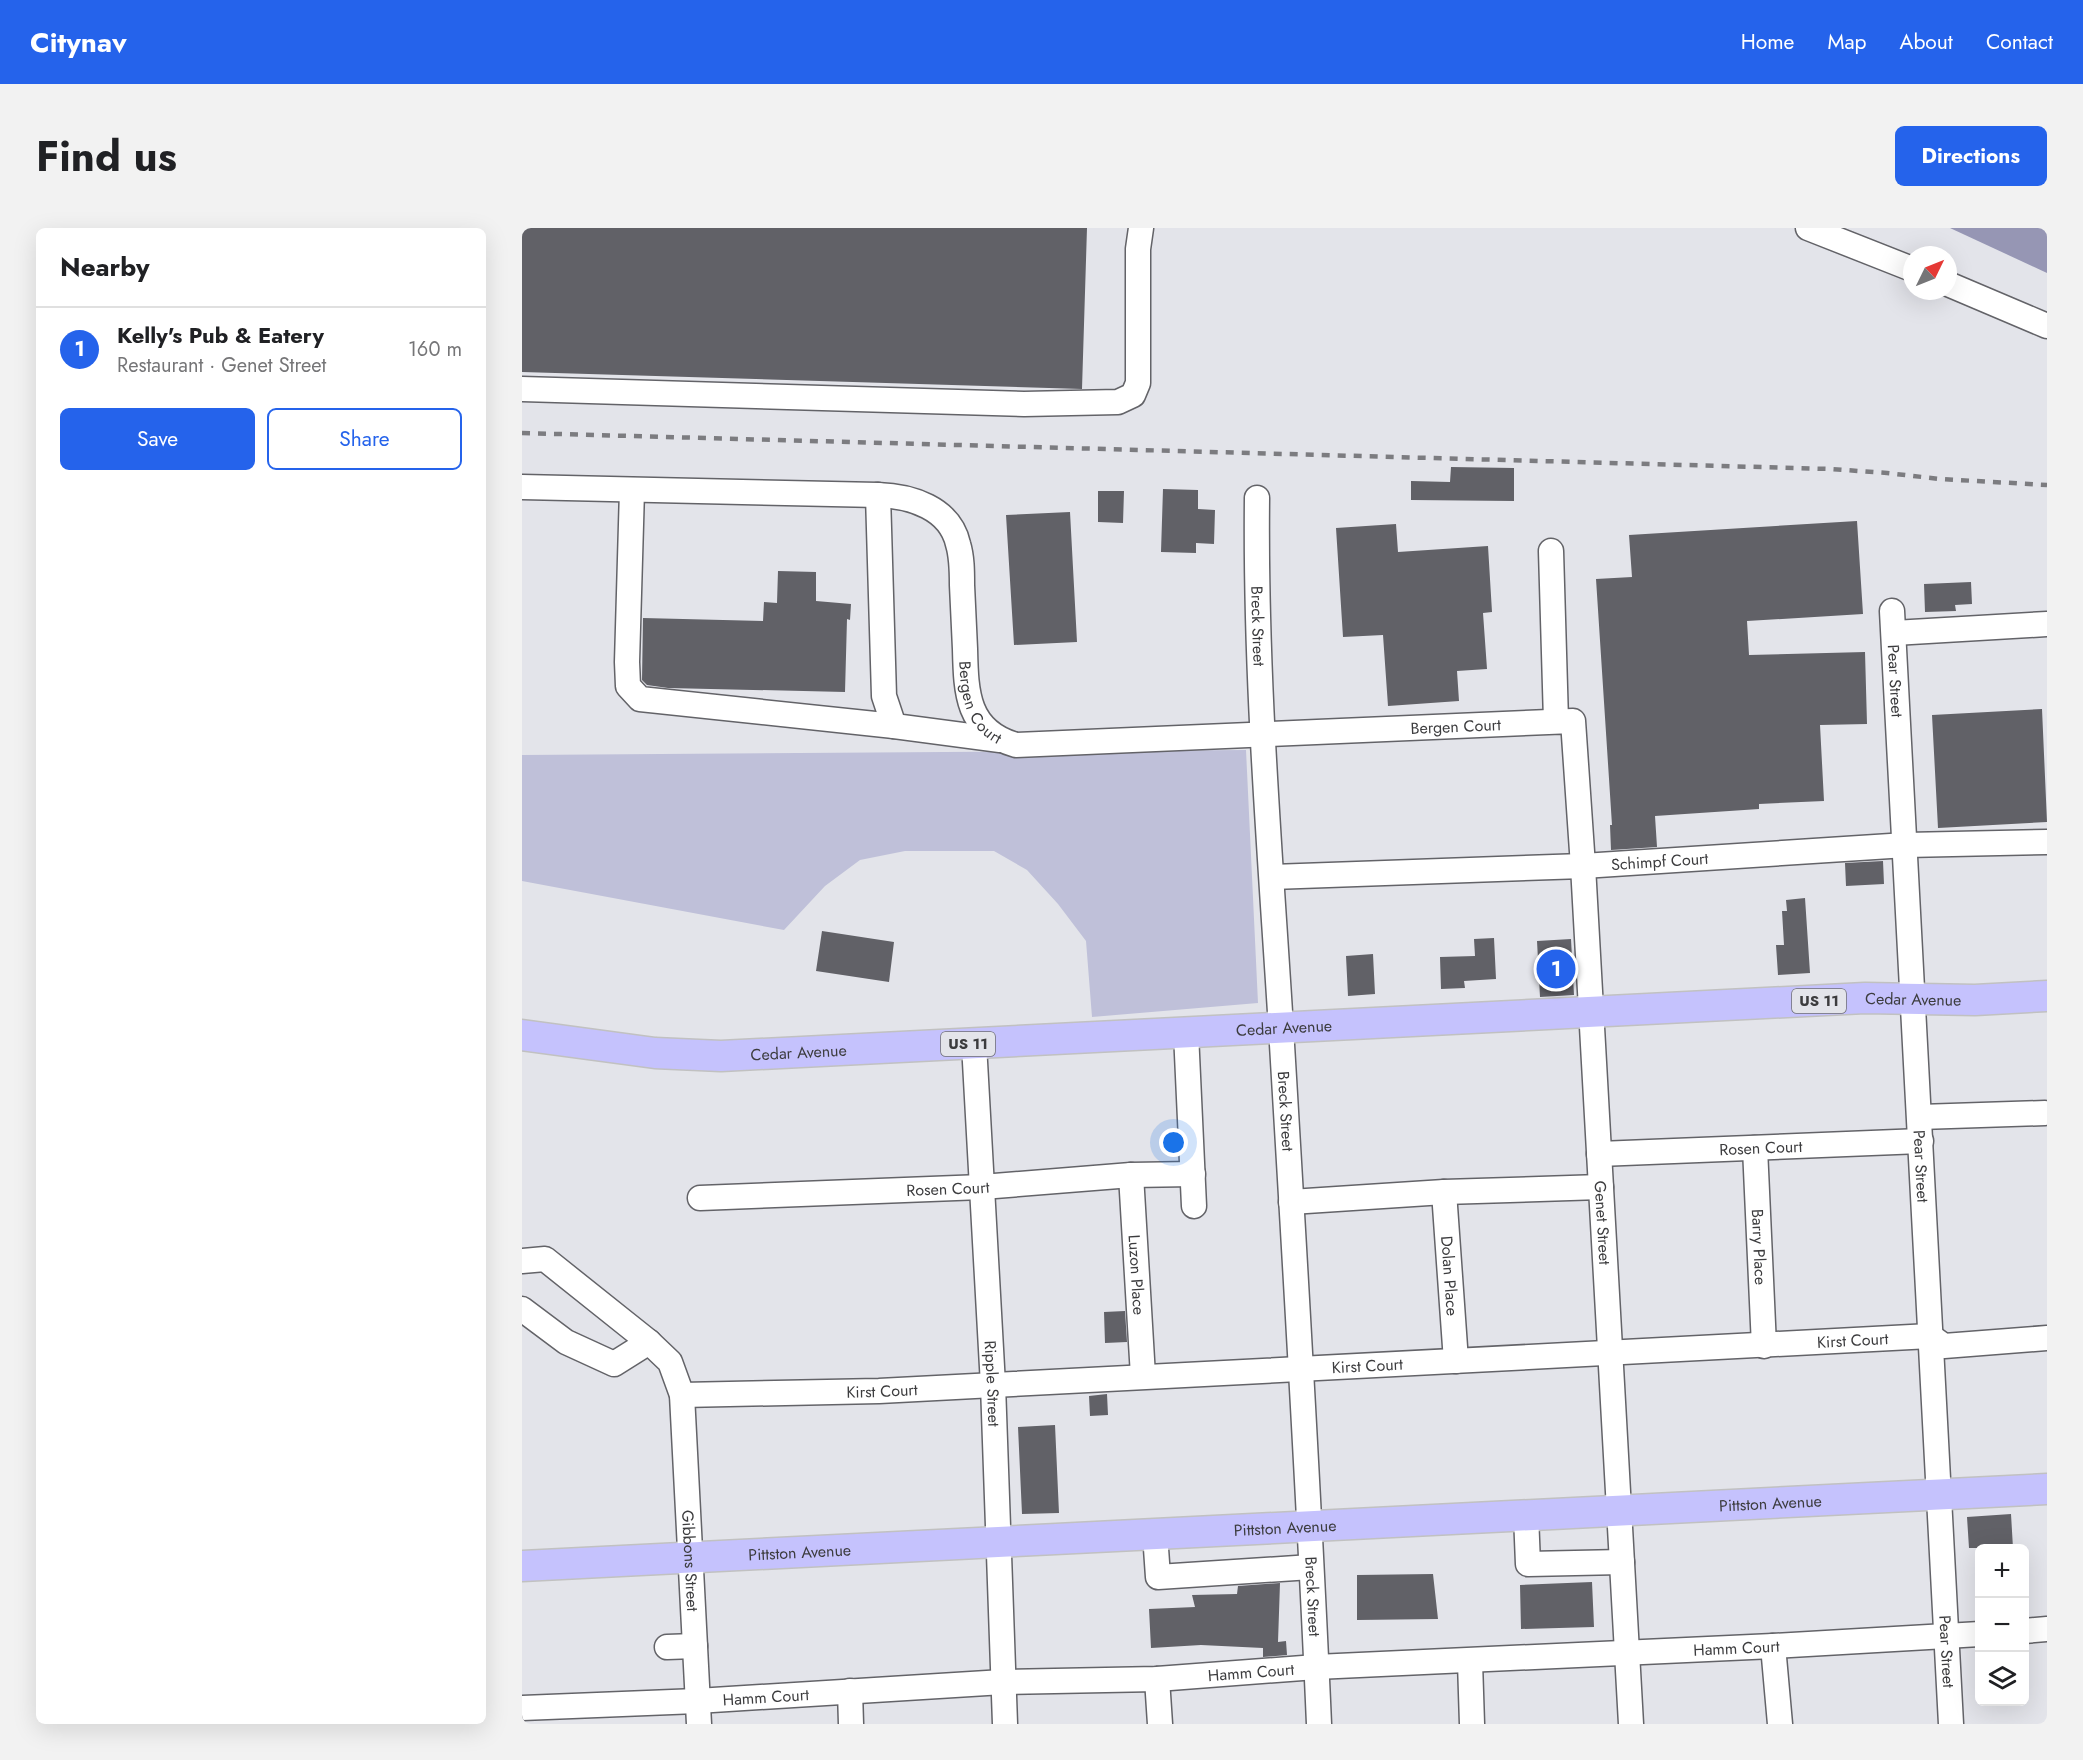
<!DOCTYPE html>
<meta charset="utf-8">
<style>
:root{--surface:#fff;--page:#f2f2f2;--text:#202124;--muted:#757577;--line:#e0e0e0;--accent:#2563eb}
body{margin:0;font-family:Jost,sans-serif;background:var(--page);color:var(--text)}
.controls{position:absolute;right:18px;bottom:18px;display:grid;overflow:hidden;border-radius:9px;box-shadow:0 6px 24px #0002}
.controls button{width:54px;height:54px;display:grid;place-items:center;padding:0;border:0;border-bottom:2px solid var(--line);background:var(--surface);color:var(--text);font:30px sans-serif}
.compass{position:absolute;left:1381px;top:18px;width:54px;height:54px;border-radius:50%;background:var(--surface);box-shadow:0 6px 24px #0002;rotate:47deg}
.you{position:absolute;left:652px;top:915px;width:21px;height:21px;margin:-15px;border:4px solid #fff;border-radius:50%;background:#1a73e8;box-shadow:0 0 0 9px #1a73e833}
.badge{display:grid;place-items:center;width:39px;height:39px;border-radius:50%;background:var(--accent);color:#fff;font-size:20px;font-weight:700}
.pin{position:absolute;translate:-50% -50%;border:3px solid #fff;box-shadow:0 2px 6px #0006}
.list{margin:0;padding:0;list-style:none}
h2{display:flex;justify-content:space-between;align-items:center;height:78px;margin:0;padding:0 24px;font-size:26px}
h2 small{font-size:20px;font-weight:400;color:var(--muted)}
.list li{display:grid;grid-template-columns:39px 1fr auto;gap:18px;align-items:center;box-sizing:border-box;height:84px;padding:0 24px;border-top:2px solid var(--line)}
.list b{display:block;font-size:22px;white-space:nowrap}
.list p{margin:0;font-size:20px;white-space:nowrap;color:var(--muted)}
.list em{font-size:20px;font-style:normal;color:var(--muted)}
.actions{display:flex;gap:12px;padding:18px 24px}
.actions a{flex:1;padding:14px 0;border:2px solid var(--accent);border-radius:9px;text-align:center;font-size:21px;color:var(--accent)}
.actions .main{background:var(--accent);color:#fff}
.icon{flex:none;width:33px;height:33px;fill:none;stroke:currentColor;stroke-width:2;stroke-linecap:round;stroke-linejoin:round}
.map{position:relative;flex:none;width:1525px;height:1496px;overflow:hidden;border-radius:9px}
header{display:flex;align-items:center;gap:36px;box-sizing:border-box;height:84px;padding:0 30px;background:var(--accent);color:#fff}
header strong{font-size:28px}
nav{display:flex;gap:33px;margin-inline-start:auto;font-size:21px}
.intro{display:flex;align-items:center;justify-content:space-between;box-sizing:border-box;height:144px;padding:0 36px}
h1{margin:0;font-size:42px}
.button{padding:15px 27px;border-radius:9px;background:var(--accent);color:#fff;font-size:21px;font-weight:700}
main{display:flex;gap:36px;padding:0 36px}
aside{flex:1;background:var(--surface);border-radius:9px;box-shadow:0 6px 24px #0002}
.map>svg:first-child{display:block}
.green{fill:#bfc0d9}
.water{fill:#9696b4}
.building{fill:#616167}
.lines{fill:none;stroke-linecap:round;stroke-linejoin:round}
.minor-casing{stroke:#636368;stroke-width:27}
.major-casing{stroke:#c1c1c1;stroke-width:33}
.minor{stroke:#fff;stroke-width:24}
.major{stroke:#c5c2fd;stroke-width:30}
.rail{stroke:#7c7c80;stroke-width:4.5;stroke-dasharray:8 8;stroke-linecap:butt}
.labels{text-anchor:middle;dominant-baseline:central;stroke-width:6;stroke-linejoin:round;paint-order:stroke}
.shield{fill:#e3e4ea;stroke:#6e6e72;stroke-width:1.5}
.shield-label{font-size:15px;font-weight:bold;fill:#3c3c3e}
.street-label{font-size:16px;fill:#3c3c3e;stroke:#e3e4ea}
</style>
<header>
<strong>Citynav</strong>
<nav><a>Home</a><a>Map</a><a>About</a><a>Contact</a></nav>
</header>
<div class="intro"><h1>Find us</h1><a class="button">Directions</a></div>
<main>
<aside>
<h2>Nearby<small></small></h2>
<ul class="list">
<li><span class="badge">1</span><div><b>Kelly's Pub &amp; Eatery</b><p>Restaurant · Genet Street</p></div><em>160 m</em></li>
</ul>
<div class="actions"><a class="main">Save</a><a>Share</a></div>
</aside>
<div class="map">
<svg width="1525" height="1496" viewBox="0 0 1525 1496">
<rect width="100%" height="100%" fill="#e3e4ea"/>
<!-- green -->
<path class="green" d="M724,522L736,775L570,789L564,713L536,676L505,642L472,623H383L338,632L303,658L262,702L0,653V527Z"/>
<!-- water -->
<path class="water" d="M1428,0H1525V45Z"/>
<!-- building -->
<path class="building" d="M0,0H565L560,161L0,144Z
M929,239L992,240V273L889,272V253L928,254Z
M641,261L676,262V281L693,282L692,316L674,315V325L639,324Z
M576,263H602L601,295L576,294Z
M548,284L555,414L492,417L484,287Z
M1335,293L1341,386L1225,393L1227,427L1343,424L1345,496L1298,497L1302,573L1237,576V581L1133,588L1135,619L1089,622L1088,597H1090L1074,351L1110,349L1107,307Z
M874,296L876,324L966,318L970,384L961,385L965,441L935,443L937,473L866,478L861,407L821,409L814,300Z
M256,343L294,344V373L329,376L328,392L325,391L323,464L146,460L125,457L120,452L121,390L241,393L242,374L255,375Z
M1449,354L1450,376L1433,377L1434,383L1403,384L1402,356Z
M1520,481L1525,594L1416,600L1410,487Z
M1361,633L1362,656L1324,658L1323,635Z
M1283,670L1288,745L1256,747L1254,717H1262L1260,683H1265L1264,672Z
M300,703L372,714L367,754L294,743Z
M972,710L974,751L942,753L943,760L919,761L918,729L953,728L952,711Z
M1049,711L1052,767L1018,769L1015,713Z
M851,726L853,766L826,768L824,728Z
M603,1083L605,1114L583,1115L582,1084Z
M585,1166L586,1187L568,1188L567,1168Z
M533,1197L537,1285L500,1286L496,1199Z
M1489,1286L1491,1320H1447L1445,1289Z
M911,1346L916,1391L835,1392V1347Z
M1070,1354L1072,1399L999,1401L998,1357Z
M758,1355L756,1414L764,1413L765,1427L741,1429V1420L679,1417L629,1420L627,1381L673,1379L670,1367L715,1366L716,1358Z"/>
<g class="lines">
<!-- minor casing -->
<g class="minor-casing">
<g id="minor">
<path d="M1286,0L1390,41"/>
<path d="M1426,56L1525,98"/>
<path d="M0,161L502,176L596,174L611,167L616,155V21L619,0"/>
<path id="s1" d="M0,259L356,267C389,268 428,280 436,316C440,329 440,343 440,357C441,378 442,400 443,421C444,465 445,503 494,517L1051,493L1061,638L1109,1496"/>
<path d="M110,262L105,434L106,458L118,471L372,498"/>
<path d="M356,267L362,468L372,498L478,512"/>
<path id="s2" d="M735,270C733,447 748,623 759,800C773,1032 787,1264 797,1496"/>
<path d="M1029,323L1034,493"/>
<path id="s3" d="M1370,383L1429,1496"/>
<path d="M1372,405L1525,396"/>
<path id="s4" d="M750,649L1061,638L1384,617L1525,614"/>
<path d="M664,805L672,978"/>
<path id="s5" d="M452,816L471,1157L483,1496"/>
<path d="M1398,889L1523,885"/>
<path id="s6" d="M1233,920L1242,1118"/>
<path id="s7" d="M1077,926L1399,913"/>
<path id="s8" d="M609,947L621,1148"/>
<path id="s9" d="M922,964L934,1133"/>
<path id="s10" d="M178,970L460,959L609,947L671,946"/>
<path d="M769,974L922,964L1079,959"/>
<path id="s11" d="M0,1033L23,1031L127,1114L148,1134L160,1167L177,1496"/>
<path d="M0,1081L44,1114L92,1136L127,1114"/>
<path id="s12" d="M160,1167L357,1163L1408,1108L1422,1118L1525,1110"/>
<path d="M1004,1287L1006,1336L1100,1334"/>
<path d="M633,1306L636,1349L789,1339"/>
<path d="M1502,1403L1525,1401"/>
<path d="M1251,1418L1258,1496"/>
<path d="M145,1419L173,1418"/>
<path d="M948,1434L950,1496"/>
<path d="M635,1451L638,1496"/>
<path d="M328,1463L329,1496"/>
<path id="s13" d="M0,1480L175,1473L481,1454L635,1451L794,1439L1251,1418L1458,1406"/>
</g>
</g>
<!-- major casing -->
<g class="major-casing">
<g id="major">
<path id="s14" d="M0,807L133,825L199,828L1343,770L1453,772L1525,768"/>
<path id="s15" d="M0,1338L1525,1261"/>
</g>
</g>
<!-- minor -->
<use href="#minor" class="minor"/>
<!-- major -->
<use href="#major" class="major"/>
<!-- rail -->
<path class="rail" d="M0,205L1309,241L1365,245L1418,251L1525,257"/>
</g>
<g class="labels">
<!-- shield labels -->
<g class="shield">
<rect x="1270" y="761" width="54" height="24" rx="4.5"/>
<rect x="419" y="804" width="54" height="24" rx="4.5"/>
</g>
<g class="shield-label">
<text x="1297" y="773">US 11</text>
<text x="446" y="816">US 11</text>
</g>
<!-- street labels -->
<g class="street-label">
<text stroke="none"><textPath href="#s2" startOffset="128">Breck Street</textPath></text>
<text stroke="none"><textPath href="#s3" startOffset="70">Pear Street</textPath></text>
<text stroke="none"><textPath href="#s1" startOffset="620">Bergen Court</textPath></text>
<text stroke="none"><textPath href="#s1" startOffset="1122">Bergen Court</textPath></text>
<text stroke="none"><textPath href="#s4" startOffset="388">Schimpf Court</textPath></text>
<text stroke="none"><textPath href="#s14" startOffset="1394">Cedar Avenue</textPath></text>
<text stroke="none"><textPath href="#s14" startOffset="764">Cedar Avenue</textPath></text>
<text stroke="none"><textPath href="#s14" startOffset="278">Cedar Avenue</textPath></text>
<text stroke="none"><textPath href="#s2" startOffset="614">Breck Street</textPath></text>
<text stroke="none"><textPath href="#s7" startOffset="162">Rosen Court</textPath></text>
<text stroke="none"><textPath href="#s3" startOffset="556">Pear Street</textPath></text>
<text stroke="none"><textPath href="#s10" startOffset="248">Rosen Court</textPath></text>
<text stroke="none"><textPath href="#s1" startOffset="1742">Genet Street</textPath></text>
<text stroke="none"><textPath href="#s6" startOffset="99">Barry Place</textPath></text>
<text stroke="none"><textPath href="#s8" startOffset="100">Luzon Place</textPath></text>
<text stroke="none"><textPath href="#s9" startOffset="84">Dolan Place</textPath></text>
<text stroke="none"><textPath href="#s12" startOffset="1172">Kirst Court</textPath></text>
<text stroke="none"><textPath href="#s12" startOffset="686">Kirst Court</textPath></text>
<text stroke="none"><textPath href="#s5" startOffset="340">Ripple Street</textPath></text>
<text stroke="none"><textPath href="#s12" startOffset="200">Kirst Court</textPath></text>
<text stroke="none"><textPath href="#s15" startOffset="1250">Pittston Avenue</textPath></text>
<text stroke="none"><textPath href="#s15" startOffset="764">Pittston Avenue</textPath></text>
<text stroke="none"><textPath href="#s15" startOffset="278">Pittston Avenue</textPath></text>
<text stroke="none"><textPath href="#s11" startOffset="386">Gibbons Street</textPath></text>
<text stroke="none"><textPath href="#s2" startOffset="1100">Breck Street</textPath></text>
<text stroke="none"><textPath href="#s13" startOffset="1216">Hamm Court</textPath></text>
<text stroke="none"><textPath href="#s3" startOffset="1042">Pear Street</textPath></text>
<text stroke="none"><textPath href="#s13" startOffset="730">Hamm Court</textPath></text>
<text stroke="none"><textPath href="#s13" startOffset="244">Hamm Court</textPath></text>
</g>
</g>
</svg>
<div class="controls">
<button>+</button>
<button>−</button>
<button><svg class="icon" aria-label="layers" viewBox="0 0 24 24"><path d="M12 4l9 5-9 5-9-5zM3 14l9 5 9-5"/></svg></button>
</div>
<svg class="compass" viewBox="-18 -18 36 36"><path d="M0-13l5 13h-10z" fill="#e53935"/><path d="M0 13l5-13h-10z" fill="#757577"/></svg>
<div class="you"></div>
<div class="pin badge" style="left:1034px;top:741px">1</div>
</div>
</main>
